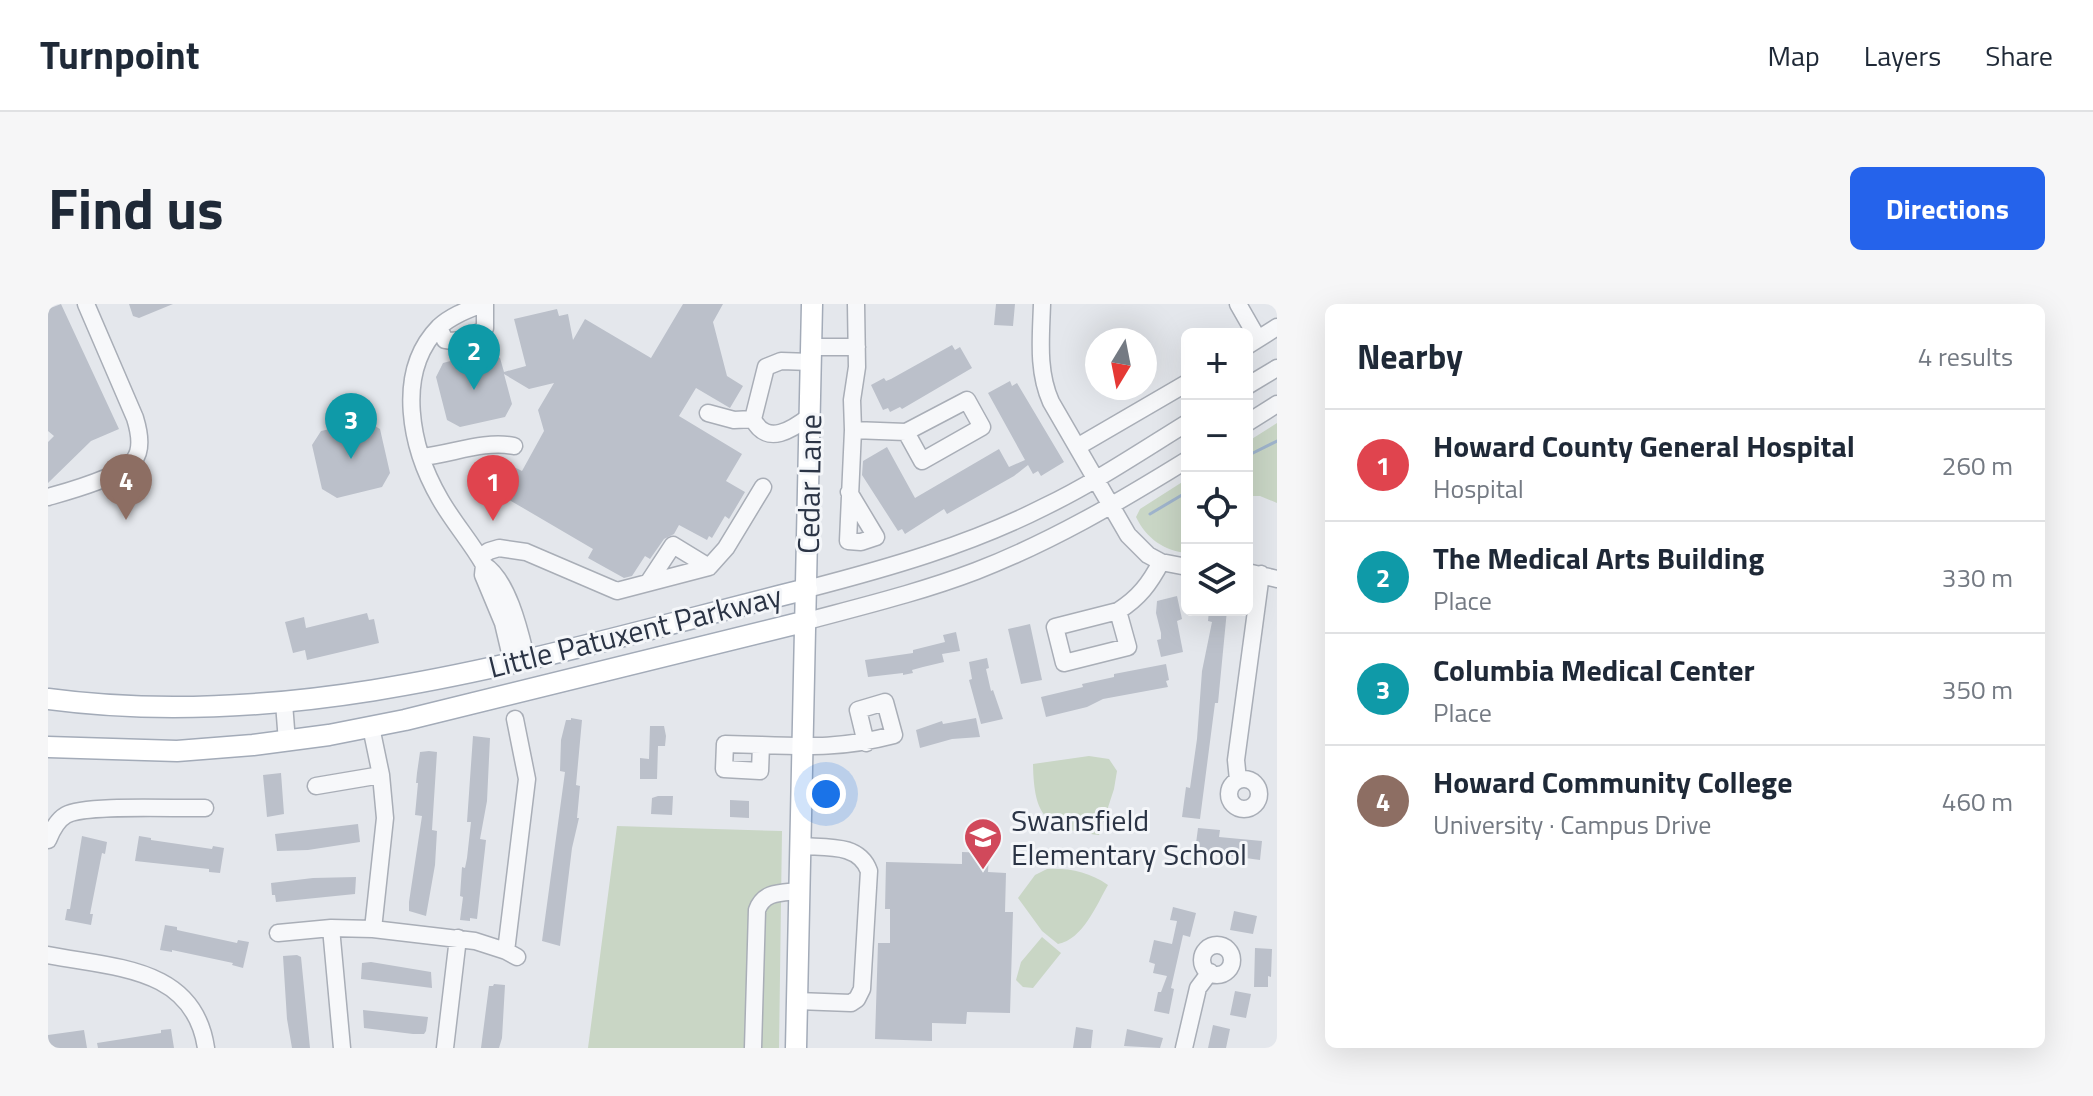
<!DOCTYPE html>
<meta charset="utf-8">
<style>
:root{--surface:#fff;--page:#f6f6f7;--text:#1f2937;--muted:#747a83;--line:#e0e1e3;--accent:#2563eb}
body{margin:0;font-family:"Titillium Web",sans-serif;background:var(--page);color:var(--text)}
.controls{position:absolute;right:24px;top:24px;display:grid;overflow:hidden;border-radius:12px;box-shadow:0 8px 32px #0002}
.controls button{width:72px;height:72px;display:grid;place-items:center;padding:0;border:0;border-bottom:2px solid var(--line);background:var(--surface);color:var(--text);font:40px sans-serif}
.compass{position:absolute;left:1037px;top:24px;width:72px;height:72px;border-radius:50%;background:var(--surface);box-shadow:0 8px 32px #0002;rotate:190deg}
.you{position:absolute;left:778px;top:490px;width:28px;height:28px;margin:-20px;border:6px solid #fff;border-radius:50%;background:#1a73e8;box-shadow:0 0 0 12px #1a73e833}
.badge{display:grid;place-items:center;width:52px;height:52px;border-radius:50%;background:var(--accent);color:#fff;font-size:26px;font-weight:700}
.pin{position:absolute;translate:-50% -66px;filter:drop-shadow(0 2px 4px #0008)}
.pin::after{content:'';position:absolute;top:42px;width:28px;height:24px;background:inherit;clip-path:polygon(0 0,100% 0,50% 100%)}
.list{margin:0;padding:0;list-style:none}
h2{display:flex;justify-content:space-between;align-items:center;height:104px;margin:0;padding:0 32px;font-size:34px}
h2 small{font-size:26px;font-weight:400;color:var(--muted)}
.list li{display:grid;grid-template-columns:52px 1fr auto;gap:24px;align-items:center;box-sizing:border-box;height:112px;padding:0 32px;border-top:2px solid var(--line)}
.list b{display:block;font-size:30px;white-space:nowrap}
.list p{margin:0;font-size:26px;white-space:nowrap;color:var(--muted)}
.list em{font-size:26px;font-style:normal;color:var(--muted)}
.icon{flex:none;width:44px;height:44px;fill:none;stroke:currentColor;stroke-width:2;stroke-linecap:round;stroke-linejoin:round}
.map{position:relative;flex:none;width:1229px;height:744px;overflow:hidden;border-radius:12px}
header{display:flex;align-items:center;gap:48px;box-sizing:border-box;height:112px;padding:0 40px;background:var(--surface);border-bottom:2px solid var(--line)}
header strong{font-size:38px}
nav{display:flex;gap:44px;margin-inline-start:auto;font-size:28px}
.intro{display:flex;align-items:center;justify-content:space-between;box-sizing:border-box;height:192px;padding:0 48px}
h1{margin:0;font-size:56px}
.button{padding:20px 36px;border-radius:12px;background:var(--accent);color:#fff;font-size:28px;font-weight:700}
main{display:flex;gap:48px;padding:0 48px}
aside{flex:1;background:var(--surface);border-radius:12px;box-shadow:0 8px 32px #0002}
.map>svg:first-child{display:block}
.park{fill:#c9d6c5}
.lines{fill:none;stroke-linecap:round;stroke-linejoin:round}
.stream{stroke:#9fb4cc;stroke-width:3}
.building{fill:#bbc0ca}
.minor-casing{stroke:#a9aeb7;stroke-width:19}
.major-casing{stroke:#a3abb8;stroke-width:23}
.minor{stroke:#f7f8fa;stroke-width:16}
.major{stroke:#fff;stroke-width:20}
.labels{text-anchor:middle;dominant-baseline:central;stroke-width:6;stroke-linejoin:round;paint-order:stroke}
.street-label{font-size:30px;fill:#2b3445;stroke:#f4f6f9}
.poi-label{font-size:30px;fill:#2b3445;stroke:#f4f6f9;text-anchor:start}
</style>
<header>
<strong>Turnpoint</strong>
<nav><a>Map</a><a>Layers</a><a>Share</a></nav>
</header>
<div class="intro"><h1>Find us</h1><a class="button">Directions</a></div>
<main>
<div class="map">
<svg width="1229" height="744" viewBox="0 0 1229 744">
<rect width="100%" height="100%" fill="#e4e7ec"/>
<!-- park -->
<path class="park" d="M1229,119V199L1212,192H1199V138Z
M1139,175V249C1116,247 1098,234 1088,213L1092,205Z
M1041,452L1061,455L1069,467L1066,485L1051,531C998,525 986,514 985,460Z
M569,522L734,527L731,744H540Z
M999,565C1022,564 1041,568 1060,581C1048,602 1035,635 1010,640L994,627L970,594L987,571Z
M994,633L1013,649L985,684L975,683L968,676L973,658Z"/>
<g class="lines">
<!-- stream -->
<path class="stream" d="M1199,152L1229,137
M1102,210L1139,188"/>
</g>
<!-- building -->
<path class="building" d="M13,0L71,125L43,137L0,179V138L6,132L0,127V5Z
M81,0H125L91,14L85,12Z
M635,0H675L665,18L679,72L695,82L682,104L648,84L631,112L694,150L678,177L697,188L681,215L677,212L664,234L661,232L659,236L631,221L626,230L616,235L602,255L597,252L584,272L576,274L540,254L545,245L429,177L444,152L474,167L496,127L490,106L506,79L481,85L456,70L464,100L457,113L412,123L399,116L388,73L395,59L440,47L452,54L456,68L478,62L466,15L509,5L511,12L520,10L525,36L537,15L603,54Z
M948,0H967L965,22L946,21Z
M904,41L907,46L912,43L924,64L854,105L852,103L842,108L840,104L835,106L823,81L836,74L838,77L843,75Z
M962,77L964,82L969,79L1016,158L993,172L990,167L985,170L980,161L966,172L899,210L896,205L857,230L854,225L850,227L814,171L815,157L839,143L867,194L951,145L961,163L977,156L940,89Z
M318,117L332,125L342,169L334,183L289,194L274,185L264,141L273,127Z
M1129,292L1134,315L1129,317L1135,348L1113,353L1109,336L1113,335V329L1108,309L1109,297Z
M1161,306H1179L1170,399H1167L1152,515L1134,513L1138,483L1142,484L1149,435L1154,367L1164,318L1160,317Z
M319,309L321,316L326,315L331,339L259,356L257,346L245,349L237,318L256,313L258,324Z
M982,320L994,376L973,380L960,325Z
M908,328L912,347L894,350L896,358L875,363L864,366L865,369L855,371V369L820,373L817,356L865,349V346L897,338L895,331Z
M939,354L941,364L938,365L943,387L945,386L955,415L933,420L921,376L924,375L921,358Z
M1118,360L1121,376L1118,377L1120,383L1055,395L1039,403L998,413L993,393L1035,383L1034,380L1066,373V370Z
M523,414L534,416L528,481L532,482L529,514H531L524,544L512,642L494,637L517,468L512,467L513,436L518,416H523Z
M928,414L932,433L904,435L872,444L868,426L894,417L895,420Z
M602,422H616L618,432L617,442H610L609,475H592V454L601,455Z
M425,432L442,434L439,497L432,535L438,536L437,545L429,615L422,614V617L412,616L415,593L412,592L414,563L417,564L419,554L423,518H419Z
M381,447L389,448L384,526L389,527L387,561L378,612L361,607V598L374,512L367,511L370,479H368L369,469L372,448Z
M233,469L236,510L219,513L215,471Z
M610,492H625L624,511L603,510L604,494Z
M682,496L701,497V514L682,513Z
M310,520L312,538L260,546L229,547L227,530Z
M1150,524L1172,526L1171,533L1214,537L1212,556L1147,547Z
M34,532L59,538L57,550L54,549L42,610H45L43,621L17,616L19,605H22Z
M91,532L103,534V536L164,545L165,542L176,544L172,569L161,568V565L87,557Z
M914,548L941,549L940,568L958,569L957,608H965L962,709L919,708L918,720L884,719V737L827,735L830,639H842V605H837L838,558L914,560Z
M308,573L307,590L228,598L227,591H224L223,579L265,574Z
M1125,603L1148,609L1142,633L1135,631L1123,684L1126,685L1121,710L1106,707L1110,688H1113L1119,672L1105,669L1107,660L1101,658L1106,636L1124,640L1129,617L1122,616Z
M1186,607L1209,612L1205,630L1182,626Z
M117,621L129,623V626L189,639L190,636L201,638L195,664L184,661L185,659L124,646V648L112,646Z
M1207,644L1224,645L1223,673L1220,672V683H1206Z
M249,651L253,653L262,744H244L239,715L235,652Z
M323,658L383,668L384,684L313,675L314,659Z
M446,680L457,681L454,734L451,744H433L441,682H445Z
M1187,687L1203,690L1198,714L1182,711Z
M315,706L380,713L378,727L376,730H365L316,724Z
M1165,721L1182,725L1178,744H1160Z
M1028,723L1045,726L1043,744H1025Z
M123,725L126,744H50L49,739L113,729V726Z
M1079,725L1115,734L1112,744L1076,742Z
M36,726L39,744H0V731Z"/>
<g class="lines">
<!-- minor casing -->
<g class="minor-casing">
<path id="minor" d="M434,0C419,6 403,12 391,23C346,69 363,145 392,195C405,218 423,238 436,261C459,275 471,324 477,349L470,357L463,353L455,319L435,271L436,261
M994,0C993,33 989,67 1003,98L1080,231L1100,251L1113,258L1139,263
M1190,0L1210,35
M391,24L397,36C412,39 425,33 437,24V0
M1199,42L1229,23
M763,43H809
M1199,82L1229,64
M660,109L686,116L705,115
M762,112C745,125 719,143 705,115L718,63L733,57L763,58
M1199,119L1229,100
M805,126L858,128L919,96L934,123L874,157L858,128
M1029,143L1139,79
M374,153C404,150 436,136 466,142
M801,188L828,233L813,238L800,237L805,126L804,96L809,63L808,0
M0,193C21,187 73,173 86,156C95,145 91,127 87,114L38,0
M432,253L441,247L451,244L478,248L569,287L661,263L678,244L715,183
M1199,268L1229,275
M600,279L625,241L661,263
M759,285C840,264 921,241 996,203C1046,179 1092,148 1139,119
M1070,307L1007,323L1016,359L1080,343L1070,307C1091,294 1102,279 1113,258
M759,317C815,302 873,288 928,267C1003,238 1071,198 1139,156
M236,399L239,438
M323,423L333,471L337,514L325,625
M713,441L677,440L676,465L712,467L713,441C763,443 796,444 846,431L837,398L810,406L818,439
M1181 490a15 15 0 1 1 30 0a15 15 0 1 1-30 0Z
M1190,476L1188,456L1213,270
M268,482L333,471
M0,536C4,526 9,516 18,511C37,500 130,505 157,504
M283,624L294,744
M230,629L283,624L325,625L427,637L458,647L469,653
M1154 656a15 15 0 1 1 30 0a15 15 0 1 1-30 0Z
M458,647L479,475L467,415
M0,651C65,664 146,662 158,744
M749,697L803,699L809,695L814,685L821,567C811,539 778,544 753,542
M397,744L410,634
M705,744L709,606C716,587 733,589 751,587
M1136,744L1150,684L1162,668"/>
</g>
<!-- major casing -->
<g class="major-casing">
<path id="major" d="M0,395C259,430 511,346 759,285
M0,443L129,447L205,441L281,431L357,416L759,317
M748,744L764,0"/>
</g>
<!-- minor -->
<use href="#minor" class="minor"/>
<!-- major -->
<use href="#major" class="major"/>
</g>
<!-- icons -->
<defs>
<g id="school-pin" transform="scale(2)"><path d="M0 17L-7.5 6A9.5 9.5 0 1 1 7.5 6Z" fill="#d1495b" stroke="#f4f6f9"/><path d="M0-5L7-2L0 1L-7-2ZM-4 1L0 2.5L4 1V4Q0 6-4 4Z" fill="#fff"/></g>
</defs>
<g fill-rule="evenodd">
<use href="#school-pin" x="935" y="533"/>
</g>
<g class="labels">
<!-- street labels -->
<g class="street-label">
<text transform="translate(761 180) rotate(-89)">Cedar Lane</text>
<text transform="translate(587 327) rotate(-14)">Little Patuxent Parkway</text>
</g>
<!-- poi labels -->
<g class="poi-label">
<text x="963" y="516">Swansfield<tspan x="963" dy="34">Elementary School</tspan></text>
</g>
</g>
</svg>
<div class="controls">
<button>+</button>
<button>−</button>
<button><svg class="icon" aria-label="locate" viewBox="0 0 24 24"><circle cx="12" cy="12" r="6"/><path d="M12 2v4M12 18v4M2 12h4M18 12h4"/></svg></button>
<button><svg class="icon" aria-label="layers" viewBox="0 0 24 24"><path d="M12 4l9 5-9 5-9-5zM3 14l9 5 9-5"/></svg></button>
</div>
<svg class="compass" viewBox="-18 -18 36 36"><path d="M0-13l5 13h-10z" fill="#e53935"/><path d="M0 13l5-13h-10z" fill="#747a83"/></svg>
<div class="you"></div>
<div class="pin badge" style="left:445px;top:217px;background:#e0444e">1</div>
<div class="pin badge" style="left:426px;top:86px;background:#0f9aa8">2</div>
<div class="pin badge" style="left:303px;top:155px;background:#0f9aa8">3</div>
<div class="pin badge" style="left:78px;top:216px;background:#8d6e63">4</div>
</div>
<aside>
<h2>Nearby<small>4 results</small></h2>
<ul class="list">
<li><span class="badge" style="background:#e0444e">1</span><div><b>Howard County General Hospital</b><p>Hospital</p></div><em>260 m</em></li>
<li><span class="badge" style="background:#0f9aa8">2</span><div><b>The Medical Arts Building</b><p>Place</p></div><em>330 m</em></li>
<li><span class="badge" style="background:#0f9aa8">3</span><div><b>Columbia Medical Center</b><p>Place</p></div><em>350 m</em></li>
<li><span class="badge" style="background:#8d6e63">4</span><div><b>Howard Community College</b><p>University · Campus Drive</p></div><em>460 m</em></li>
</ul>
</aside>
</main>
